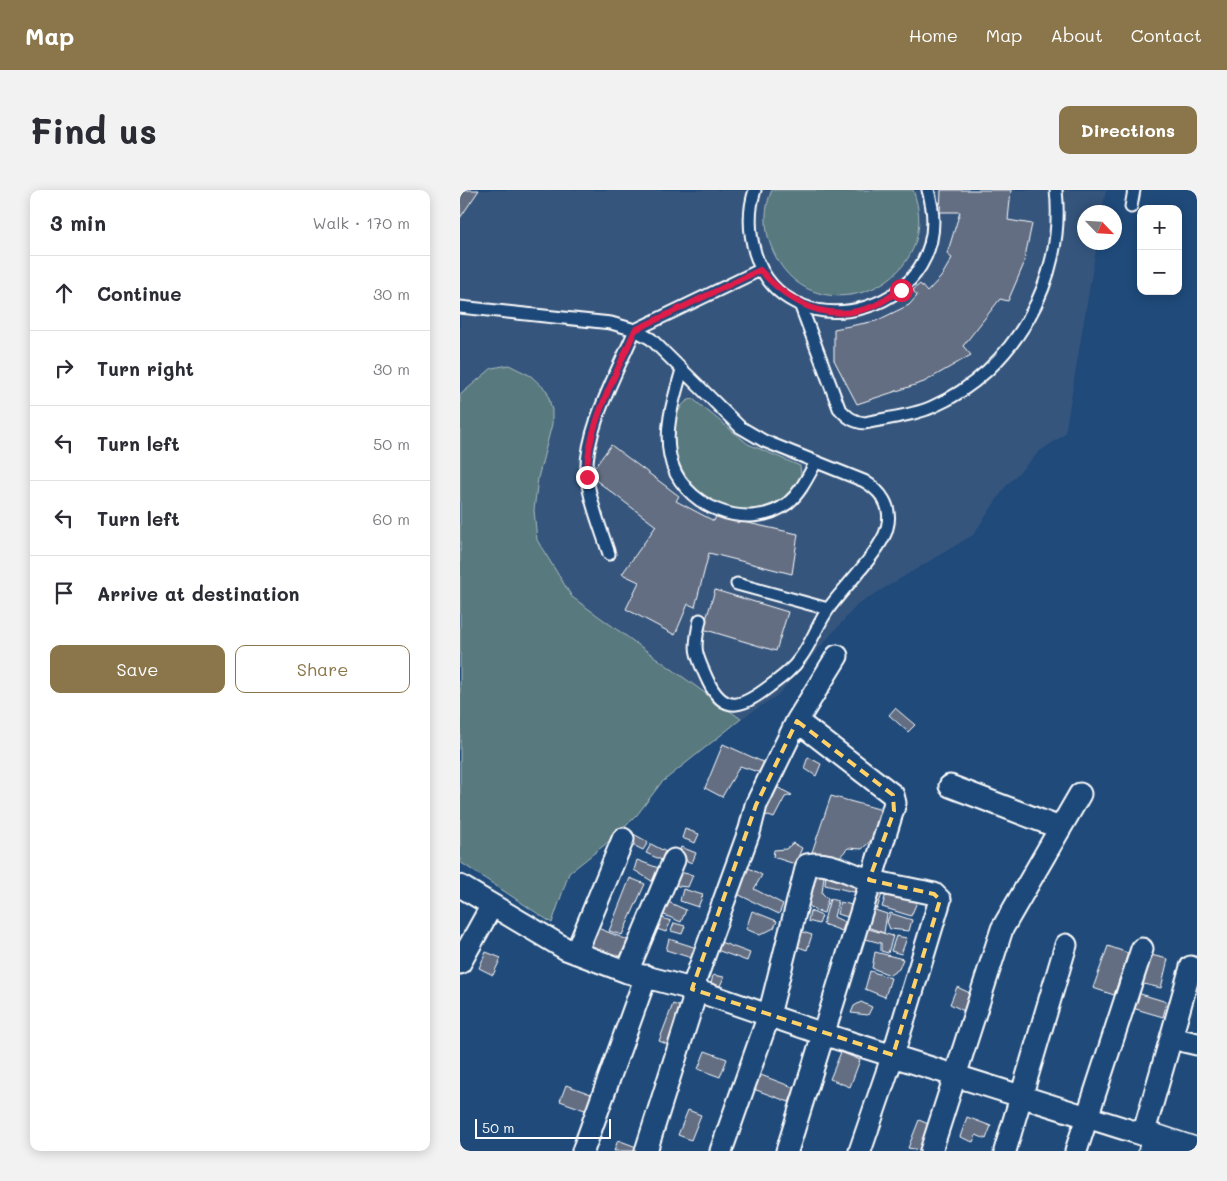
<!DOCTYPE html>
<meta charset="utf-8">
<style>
:root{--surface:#fff;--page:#f2f2f3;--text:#2b2b33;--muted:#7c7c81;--line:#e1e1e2;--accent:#8a764a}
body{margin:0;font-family:Mali,sans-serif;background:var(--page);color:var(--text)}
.controls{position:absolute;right:15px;top:15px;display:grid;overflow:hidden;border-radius:10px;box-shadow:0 2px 12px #0003}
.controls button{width:45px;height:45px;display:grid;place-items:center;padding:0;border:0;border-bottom:1px solid var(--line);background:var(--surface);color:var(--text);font:25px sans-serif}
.compass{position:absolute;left:617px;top:15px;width:45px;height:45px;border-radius:50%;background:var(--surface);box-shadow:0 2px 12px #0003;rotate:115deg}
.scale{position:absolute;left:15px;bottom:12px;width:136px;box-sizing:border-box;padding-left:5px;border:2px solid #fff;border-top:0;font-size:14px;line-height:18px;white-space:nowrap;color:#fff;-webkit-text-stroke:4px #1f4a7a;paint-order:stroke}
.stop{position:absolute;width:15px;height:15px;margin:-11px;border:4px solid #e11d48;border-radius:50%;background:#fff}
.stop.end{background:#e11d48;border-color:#fff;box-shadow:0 1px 5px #0008}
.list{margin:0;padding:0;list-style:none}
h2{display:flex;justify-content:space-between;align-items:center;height:65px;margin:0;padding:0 20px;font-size:21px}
h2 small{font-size:16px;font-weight:400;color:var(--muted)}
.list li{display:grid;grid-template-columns:32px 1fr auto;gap:15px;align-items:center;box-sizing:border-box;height:75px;padding:0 20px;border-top:1px solid var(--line)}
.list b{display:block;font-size:19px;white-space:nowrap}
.list em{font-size:16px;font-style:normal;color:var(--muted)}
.actions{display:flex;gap:10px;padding:15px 20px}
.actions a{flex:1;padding:11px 0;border:1px solid var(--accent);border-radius:10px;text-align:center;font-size:18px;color:var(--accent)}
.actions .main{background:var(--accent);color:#fff}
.icon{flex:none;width:28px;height:28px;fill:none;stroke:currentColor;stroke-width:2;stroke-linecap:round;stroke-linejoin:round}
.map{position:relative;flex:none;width:737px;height:961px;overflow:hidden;border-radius:10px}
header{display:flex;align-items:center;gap:30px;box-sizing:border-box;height:70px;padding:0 25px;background:var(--accent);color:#fff}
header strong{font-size:24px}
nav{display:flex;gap:28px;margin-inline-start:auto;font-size:18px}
.intro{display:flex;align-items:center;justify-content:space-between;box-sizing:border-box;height:120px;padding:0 30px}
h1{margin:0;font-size:35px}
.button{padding:12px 22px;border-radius:10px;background:var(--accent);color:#fff;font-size:18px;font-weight:700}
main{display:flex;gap:30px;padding:0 30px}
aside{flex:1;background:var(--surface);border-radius:10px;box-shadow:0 2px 12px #0003}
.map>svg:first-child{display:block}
.built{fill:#34557d}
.green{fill:#58797e;stroke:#acbcbe}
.building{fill:#646e83;stroke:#fff}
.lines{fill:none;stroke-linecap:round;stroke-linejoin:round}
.lane-casing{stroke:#fff;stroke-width:15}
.street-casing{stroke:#fff;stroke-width:25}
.secondary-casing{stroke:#fff;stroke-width:31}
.lane{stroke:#1f4a7a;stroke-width:11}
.street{stroke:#1f4a7a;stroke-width:21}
.secondary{stroke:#1f4a7a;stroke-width:28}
.route{stroke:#e11d48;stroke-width:6}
.marked{fill:none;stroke:#ffd166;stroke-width:4;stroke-dasharray:10 6;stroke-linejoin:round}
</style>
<header>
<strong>Map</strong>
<nav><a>Home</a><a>Map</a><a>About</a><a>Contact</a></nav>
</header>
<div class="intro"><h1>Find us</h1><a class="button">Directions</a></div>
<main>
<aside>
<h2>3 min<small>Walk · 170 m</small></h2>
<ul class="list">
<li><svg class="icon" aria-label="ahead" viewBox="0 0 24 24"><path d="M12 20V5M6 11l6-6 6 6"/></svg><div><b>Continue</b></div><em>30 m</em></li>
<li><svg class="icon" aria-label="right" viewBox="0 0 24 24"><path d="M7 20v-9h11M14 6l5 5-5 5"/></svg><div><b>Turn right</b></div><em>30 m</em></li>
<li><svg class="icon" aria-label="left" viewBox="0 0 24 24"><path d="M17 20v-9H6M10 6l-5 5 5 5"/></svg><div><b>Turn left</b></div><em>50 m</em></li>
<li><svg class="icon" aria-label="left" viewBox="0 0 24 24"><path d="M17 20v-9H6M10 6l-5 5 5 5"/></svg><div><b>Turn left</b></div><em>60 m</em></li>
<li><svg class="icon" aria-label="arrive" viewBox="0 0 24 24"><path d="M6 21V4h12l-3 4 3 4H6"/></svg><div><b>Arrive at destination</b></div></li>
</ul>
<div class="actions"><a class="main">Save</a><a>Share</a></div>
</aside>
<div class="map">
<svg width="737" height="961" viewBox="0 0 737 961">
<rect width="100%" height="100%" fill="#1f4a7a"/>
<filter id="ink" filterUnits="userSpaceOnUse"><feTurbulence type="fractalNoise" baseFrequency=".02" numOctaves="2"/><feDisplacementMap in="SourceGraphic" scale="10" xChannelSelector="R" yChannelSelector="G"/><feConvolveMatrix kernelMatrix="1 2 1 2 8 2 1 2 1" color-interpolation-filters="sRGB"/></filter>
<g filter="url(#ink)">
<!-- built -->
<path class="built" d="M0,0H646L642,22H624V52L637,53L605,244L579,262L546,296L513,345L398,414L318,505L281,529L201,593L157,645L109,683L92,733L0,672Z"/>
<!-- green -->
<path class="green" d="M312,0H453C489,96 347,152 311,56C304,38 304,17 312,0Z
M49,175L71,186L87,201L92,220V234L78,288L74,320L77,350L112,407L281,529L201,593L177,625L157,645L109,683L92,733L0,672V205L32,178Z
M233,209L288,254L340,276L341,285C338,291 334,299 328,304C285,340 224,309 215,258C213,247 212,234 217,224C221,217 224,210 233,209Z"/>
<!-- building -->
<path class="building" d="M0,0H19L0,28Z
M481,0H551L548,30L572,34L563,76L548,111L540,109L503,156L511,165L464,192L397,214L374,170V139L416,131L449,115L457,106L453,100L460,94L467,102L481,87L492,68L487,64L500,22H480Z
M151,255L219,306L216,311L254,331L256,326L338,344L332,384L249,363L235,417L228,414L215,445L166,419L179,392L162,384L196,336L129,285Z
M255,400L328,422L316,461L243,439Z
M435,518L455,535L448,542L429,525Z
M263,554L305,573L301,583L280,576L262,607L245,598Z
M348,567L361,574L356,586L344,578Z
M313,595L332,605L325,607L314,628L303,624Z
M371,606L426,621L417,645L402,659L388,658L374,673L352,662Z
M225,639L239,644L235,653L222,648Z
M168,641L188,652L183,660L165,651Z
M333,653L342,658L335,674L313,667L314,660L326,659Z
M191,654L210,664L206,672L186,663Z
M221,657L236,663L232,673L217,667Z
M177,670L201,679L195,693L174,680Z
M285,676L302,685L294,699L323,714L319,724L273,702Z
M351,680L364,686L362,703L368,709L364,723L354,720L342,708Z
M214,681L233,685L228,697L218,696L210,692Z
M366,682L398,692L394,702L365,695Z
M170,688L185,694L162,745L149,741Z
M414,698L423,701L417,719L409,715Z
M223,699L243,705L238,717L220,711Z
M427,701L457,712L451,726L422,717Z
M370,709L378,711L374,727L385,732L382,741L363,734Z
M206,711L226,720L221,732L202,724Z
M380,712L392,715L388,727L377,724Z
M406,717L427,724L424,743L402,735Z
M292,721L317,731L314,738L300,745L286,739Z
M350,721L362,726L359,734L348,731Z
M430,723L452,730L449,741L430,739L427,732Z
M194,725L211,731L206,742L191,737Z
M214,733L225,736L222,744L211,741Z
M135,737L168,750L160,767L127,756Z
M402,737L433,746L428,763L421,761V753L398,747Z
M334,739L352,745L347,760L330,754Z
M436,746L447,748L441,764L431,761Z
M209,749L240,759L235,769L206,760Z
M255,750L290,763L287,771L254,759Z
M648,756L668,763L654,805L633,798Z
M26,762L41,768L33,785L19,778Z
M415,762L443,769L439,779L430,785L412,778Z
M682,763L708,769L701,798L675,792Z
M410,781L431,788L425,807L405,799Z
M253,785L264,787L260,796L251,794Z
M497,797L512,804L504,821L490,814Z
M674,802L707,812L703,827L669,817Z
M401,812L412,817L408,825L391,823L394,816Z
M213,814L224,818L209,855L199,851Z
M245,861L267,869L260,887L238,879Z
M381,862L400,870L390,897L370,889Z
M293,882L335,898L329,912L288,897Z
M106,895L139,907L133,923L100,911Z
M228,920L241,925L231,950L218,945Z
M507,927L531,936L526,949L516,945L513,952L500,947Z
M459,930L475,937L466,961L448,958Z
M158,950L179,958L178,961H154Z"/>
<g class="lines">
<!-- lane casing -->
<g class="lane-casing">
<path id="lane" d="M295,0C288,21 289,42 295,63C327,169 504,121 468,0
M671,17L674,0
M340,114L379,218C387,227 393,232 405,233C427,228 452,226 472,217C554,181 606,89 596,0
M0,117L151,133L175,140L191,149L280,237L304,251L404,291C421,301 433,317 427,338C422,360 383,398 369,418C358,433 352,452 341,467C333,479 322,487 310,496C285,515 265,527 248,491C235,463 233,460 240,430
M222,180C214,208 204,237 210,266C219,316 288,344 328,313C341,302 348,286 356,272
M149,364C141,339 130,313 127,287C123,242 158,181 175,140L300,80
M277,394L368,419"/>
</g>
<!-- street casing -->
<g class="street-casing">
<path id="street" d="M337,531L377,466
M490,596L600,638
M0,696L106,759L167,782L232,799L363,844L697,949
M116,763L163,649
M0,773L32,715
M167,782L214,670
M711,848L731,777
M683,945L711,848L737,854
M123,961L186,786
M186,961L233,812L232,799L290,639L296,615L337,531L433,605L435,613L327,961
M261,961L309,825L347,675C369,670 389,684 410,690C431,696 453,699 474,704L480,710L433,865L400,961
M471,961L542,739L620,604
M545,961L606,755
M616,961L682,759"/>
</g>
<!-- secondary casing -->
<g class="secondary-casing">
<path id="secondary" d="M693,961L697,949L733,961"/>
</g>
<!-- lane -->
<use href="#lane" class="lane"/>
<!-- street -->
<use href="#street" class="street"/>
<!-- secondary -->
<use href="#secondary" class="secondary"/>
</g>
</g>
<g class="lines" filter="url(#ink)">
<!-- route -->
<path class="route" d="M127,287C126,236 156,186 175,140L300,80C330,114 368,134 414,116C423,112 432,105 441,100"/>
</g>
<!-- marked area -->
<path class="marked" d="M337,531L433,605L434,621L409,690L474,704L480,710L433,865L232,799L296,615Z"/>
</svg>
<div class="controls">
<button>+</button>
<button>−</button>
</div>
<svg class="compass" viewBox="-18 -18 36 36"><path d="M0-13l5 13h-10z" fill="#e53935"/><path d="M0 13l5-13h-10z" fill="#7c7c81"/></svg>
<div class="scale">50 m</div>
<div class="stop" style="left:441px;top:100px"></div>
<div class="stop end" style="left:127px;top:287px"></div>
</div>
</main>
